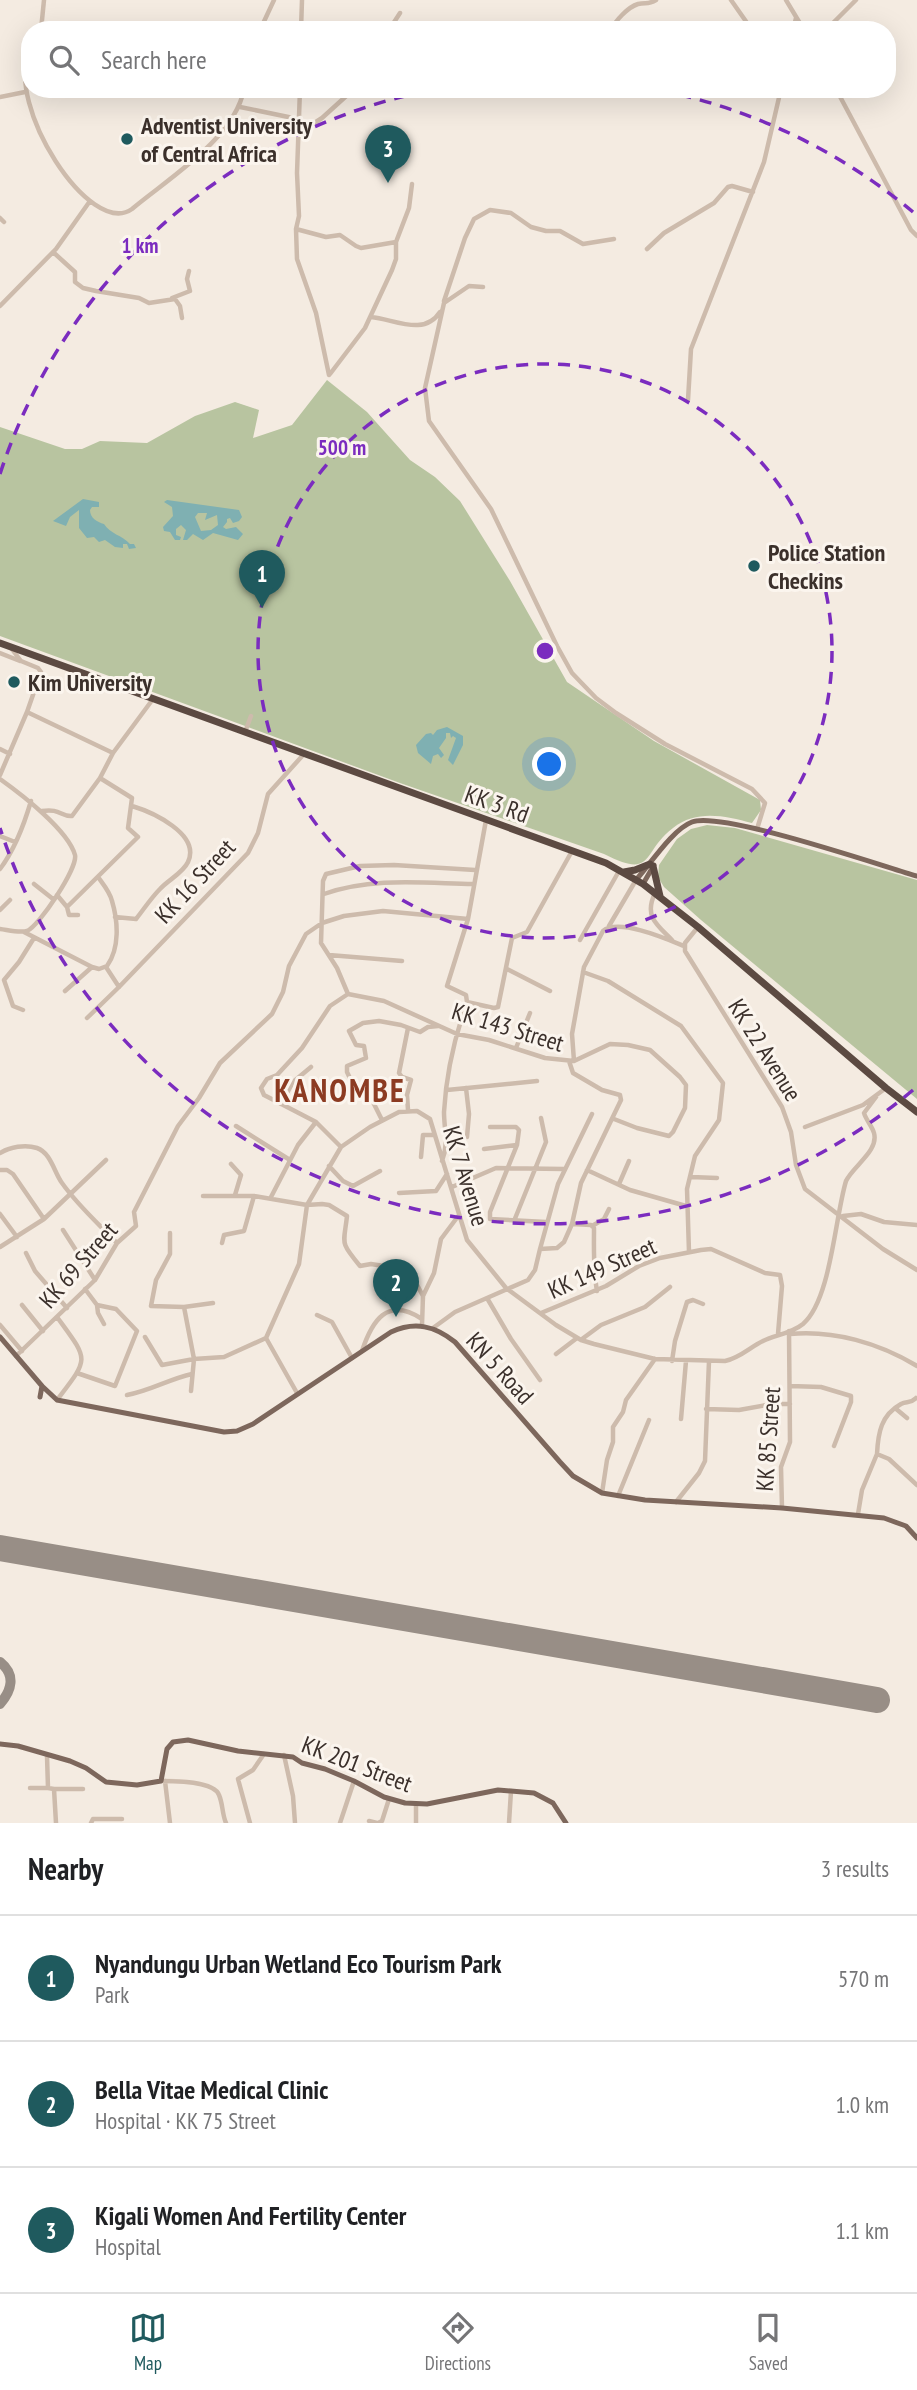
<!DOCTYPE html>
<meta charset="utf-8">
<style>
:root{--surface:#fff;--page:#f2f2f2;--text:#202124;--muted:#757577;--line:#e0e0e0;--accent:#1f5a5e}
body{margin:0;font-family:"PT Sans Narrow",sans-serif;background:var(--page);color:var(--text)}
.you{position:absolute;left:550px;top:765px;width:24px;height:24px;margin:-18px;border:5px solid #fff;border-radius:50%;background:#1a73e8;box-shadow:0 0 0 10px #1a73e833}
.badge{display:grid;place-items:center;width:46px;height:46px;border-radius:50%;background:var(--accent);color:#fff;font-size:23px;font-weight:700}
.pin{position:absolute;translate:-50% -58px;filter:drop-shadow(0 2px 4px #0008)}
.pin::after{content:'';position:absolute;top:37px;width:24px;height:21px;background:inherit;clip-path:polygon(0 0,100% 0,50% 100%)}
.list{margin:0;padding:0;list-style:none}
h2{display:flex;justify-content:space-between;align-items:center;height:91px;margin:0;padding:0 28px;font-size:30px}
h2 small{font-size:23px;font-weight:400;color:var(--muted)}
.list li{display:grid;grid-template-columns:46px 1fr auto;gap:21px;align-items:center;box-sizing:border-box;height:126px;padding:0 28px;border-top:2px solid var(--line)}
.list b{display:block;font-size:26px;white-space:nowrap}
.list p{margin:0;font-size:23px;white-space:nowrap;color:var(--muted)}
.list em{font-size:23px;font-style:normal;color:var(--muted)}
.icon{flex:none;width:38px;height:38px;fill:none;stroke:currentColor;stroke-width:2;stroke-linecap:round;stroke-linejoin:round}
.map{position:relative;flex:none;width:917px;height:1823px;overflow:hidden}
.search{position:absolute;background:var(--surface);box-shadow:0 7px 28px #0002;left:21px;right:21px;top:21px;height:77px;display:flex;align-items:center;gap:18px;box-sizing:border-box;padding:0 24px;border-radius:28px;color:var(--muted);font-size:26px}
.sheet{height:469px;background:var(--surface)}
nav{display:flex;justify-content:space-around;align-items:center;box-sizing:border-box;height:98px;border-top:2px solid var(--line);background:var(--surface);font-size:19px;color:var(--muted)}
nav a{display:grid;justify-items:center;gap:4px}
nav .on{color:var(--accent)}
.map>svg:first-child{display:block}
.green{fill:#b8c4a0}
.water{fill:#7fb0b2;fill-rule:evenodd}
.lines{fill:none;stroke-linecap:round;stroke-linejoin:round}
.taxiway{stroke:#988e86;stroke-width:10}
.runway{stroke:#988e86;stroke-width:26}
.minor{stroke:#cdbbac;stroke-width:4.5}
.major{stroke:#7d675c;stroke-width:5}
.highway{stroke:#5c4a42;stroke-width:7}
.ring{fill:none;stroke:#7b2cbf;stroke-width:3.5;stroke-dasharray:12 9}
.poi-dot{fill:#1f5a5e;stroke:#fbf5ee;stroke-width:2.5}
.labels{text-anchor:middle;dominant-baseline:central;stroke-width:6;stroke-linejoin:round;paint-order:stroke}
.poi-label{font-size:24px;font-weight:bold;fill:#3b302b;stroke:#fbf5ee;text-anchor:start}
.street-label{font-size:24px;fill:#3b302b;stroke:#fbf5ee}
.district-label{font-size:32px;font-weight:bold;letter-spacing:2px;fill:#8c3b22;stroke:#fbf5ee}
.centre{fill:#7b2cbf;stroke:#fbf5ee;stroke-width:3.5}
.ring-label{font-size:21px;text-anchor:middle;font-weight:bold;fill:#7b2cbf;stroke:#fbf5ee;stroke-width:6;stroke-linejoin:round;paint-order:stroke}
</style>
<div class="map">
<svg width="917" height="1823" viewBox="0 0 917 1823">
<rect width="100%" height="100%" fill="#f4ebe1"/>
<!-- green -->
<path class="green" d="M327,380L367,412L410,460L435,477L460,501L510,581L567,682L654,741L760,800L761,810L752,823C725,816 697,809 673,828C641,852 655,880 604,854L400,783L0,636V427L65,449H82L100,441L147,443L195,416L235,402L259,410L253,438L292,425Z
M707,825L735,828L917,880V1099L701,920L664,887L658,877L659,865L677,839L691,829Z"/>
<!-- water -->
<path class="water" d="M83,499L99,502V507H92L90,510C90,518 97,522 104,524C110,534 122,535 130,544H134L136,548L129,549L127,544H123V548L115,547L105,540L99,542L94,537L87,538L79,528V510L70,517L66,526L53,521Z
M167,500L239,510L242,517L239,521L233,523L230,518L227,519V522L223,527L226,529L236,527L243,534L238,540L213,533L203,540L193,534L187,540H183L186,530L181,525L176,529V535L181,537L180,540H175L170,532L164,531L163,527L173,516L172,507L164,502ZM198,513H207L205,520L217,515L218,525L211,530L201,531L195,517Z
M447,727L463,736V745L453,765L448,760L456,738L453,736L451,738L450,733H446V738L439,748L444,755L441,758L438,754L433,756L431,764L418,753L416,745L426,734L431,733L433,735L437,730Z"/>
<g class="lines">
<!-- taxiway -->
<path class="taxiway" d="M0,1662C16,1675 12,1690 0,1704"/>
<!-- runway -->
<path class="runway" d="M0,1548L877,1700"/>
<!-- minor -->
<path class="minor" d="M731,0L752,30
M786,0L804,30
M41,30L44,0
M260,30L274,0
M301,30L302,0
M389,30L400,13
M611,30C615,21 628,7 638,4C646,2 648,5 656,0
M793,30L796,18
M826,30L856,0
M30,53C4,103 90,239 132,209C169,178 235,138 244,89
M300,89L297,173L299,216L296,229L297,259L316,313L329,375
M836,89L911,230L917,236
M0,97L25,92
M240,107L298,119
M299,133L322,118L354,89
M0,218L4,222
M296,229L326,237L340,235L356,246L361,248L396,242
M647,249L664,233L714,203L728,187L732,186L753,192
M53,252L75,272V282L83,288L96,291L139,298L149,303L175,299L180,306L182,318
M483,287L469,286L444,303L425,388L429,421L491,509L557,646L572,673L596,698L616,713L665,744L752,789L765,803L757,829
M172,298L190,291L187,279L189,271
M444,301L465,238L474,219L490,210L511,213L531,227L546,231H560L583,244L614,239
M0,306L56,249L90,201
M371,317C394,319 424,337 440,312
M330,374L365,328L392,270L396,259V242L409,208L412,184
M688,400L691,349L764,162L781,89
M11,648L21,661L38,668L41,672L27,712
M0,653L20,661
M245,732L251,716
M0,749L10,754
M0,775L27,712L113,753
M100,778L113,753L153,699
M0,779C21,794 68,830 75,855C78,868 39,926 27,931C19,933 8,930 0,929
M42,811C60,808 61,817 72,816L100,778L132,798L128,828L138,837L67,907
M0,836L15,842
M0,869C15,849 24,825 31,801
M34,884L53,899
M655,893C644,916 656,924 672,940
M324,894C372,877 422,883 473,884
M57,895L67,907L69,915H78
M0,910L10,900
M115,917L136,919C144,909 151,898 160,889C168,880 183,873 188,862C201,834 152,812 132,806
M609,926L636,880
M698,927L685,943V951L782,1107L791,1132L796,1165L805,1189L883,1249L917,1270
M24,932L92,967L99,969L107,966C120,948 118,921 112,901C110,892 103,884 98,877
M580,940L619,871
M329,955L402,961
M106,967L119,987
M507,969L550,991
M583,972L608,981L681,1026L723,1083L719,1120L695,1156L687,1189L689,1252
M65,991L92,967
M348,994L384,1001L457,1034L489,1040L545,1058L574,1061L610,1044L628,1045L650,1050L680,1077L686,1085L685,1108L673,1132L669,1136L637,1128L614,1119
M348,994L337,968L321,943L323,881L326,874L360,866L394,865L475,870
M467,1002L466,995L447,986L468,919L486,820
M23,1010L13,1006L4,980L19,962L34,938
M87,1018L119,987L248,853L258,833L268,794L304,754
M516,1048L530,1013
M574,1061L572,1034L584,967L603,931C619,918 667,939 684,946
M466,1088L469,1114L467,1137
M447,1090L537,1081
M281,1104L293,1082L311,1067
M408,1110L407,1095L411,1080L402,1077L399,1073L408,1028
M382,1120L370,1096L358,1095L347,1072V1066L366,1058L364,1046L356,1045L349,1031L363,1023L379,1021L401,1025L420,1032L428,1027L438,1026
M236,1126L290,1160
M490,1127H516L519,1130L517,1145L490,1212V1219L546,1222
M805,1127L863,1105L886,1088
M341,1147L316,1122L264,1095L261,1088L267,1079L277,1075L302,1048L330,1006L348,994
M484,1149L517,1145
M0,1153C10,1147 25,1144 37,1148C51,1153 54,1172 62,1183C79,1207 98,1223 117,1243
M421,1157L423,1135H435
M442,1161C449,1144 444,1129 444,1112C446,1076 455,1036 467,1002L494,1008L498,1007L512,938L527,932L572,851
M231,1164L241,1175L235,1195
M329,1166L343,1181L353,1186L380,1171
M0,1170H7L13,1174L44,1219
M587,1170L630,1190L686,1206
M691,1177L717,1178
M619,1184L629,1161
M452,1187L496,1168L564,1169
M399,1193L436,1191L447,1174
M203,1196H254L307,1205L322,1204L329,1205L347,1216C344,1244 339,1241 360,1266L371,1264L409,1270L423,1296
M271,1197L298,1145L316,1122
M0,1214L17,1237
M843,1216L861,1214L884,1222L917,1225
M514,1221L546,1142L541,1118
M572,1224L591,1225L594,1228C594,1250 593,1269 597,1291
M592,1226L604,1219L609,1209
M63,1230L95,1280
M170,1233V1254L156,1280L151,1306L184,1307L213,1303
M222,1243L224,1235L244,1231L254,1196
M0,1247L44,1219L106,1160
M540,1249L558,1184L592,1114
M26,1253L35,1271L67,1308
M487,1298L511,1339L540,1380
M22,1305L43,1331
M97,1305L98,1313L104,1324
M184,1307L194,1359L191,1391
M541,1313L606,1286L639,1266L660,1258L701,1250L711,1249L765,1273L780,1275L782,1286L778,1334
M317,1315L332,1322L352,1358
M57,1317C89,1361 90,1357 57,1400
M0,1325L22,1351
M422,1325L423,1296L434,1273L441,1239L459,1215
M433,1328L455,1312L528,1280L535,1270L540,1249L557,1248L564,1242L572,1224L581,1183L621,1100L620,1095L602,1090L573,1073L569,1061
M790,1334C834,1330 879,1343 917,1366
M145,1337L162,1365L194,1359L224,1357L266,1338
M582,1339L601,1325L645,1307L670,1287
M362,1351C372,1321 387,1296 422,1319
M556,1354L577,1338
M16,1356L95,1280L117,1243L136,1226L134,1212L178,1126L199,1098L220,1063L272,1014L283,992L289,966L306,934L322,923L344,916L383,911L468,919
M672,1361L675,1341L687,1302L693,1300L703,1304
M77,1373L115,1386L137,1331L116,1309L97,1305L85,1289
M790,1386L821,1387L851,1396V1402L834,1446
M297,1393L266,1338L299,1264L307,1205L341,1147L370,1127L399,1112L417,1111L430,1119L467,1240L506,1288L556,1325L581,1340L594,1344L655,1359L725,1361C740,1358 750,1347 763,1341C776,1335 792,1333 803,1324C831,1300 835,1217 846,1181C853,1166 879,1151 874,1133C872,1126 866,1120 864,1113L876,1097
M127,1395C150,1391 169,1379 192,1374
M895,1408L907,1418
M706,1409L739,1410L772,1404H790
M681,1419L686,1361
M877,1454C878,1433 881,1415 901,1404C907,1401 910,1404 916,1398
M602,1493L607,1460L613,1442V1427L623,1412L626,1400L655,1359
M618,1496L649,1420
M676,1502L699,1473L705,1461L709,1361
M782,1508L781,1467L790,1442L789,1331
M858,1514L862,1490L877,1454L889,1459L917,1485
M284,1755L293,1796L295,1823
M47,1756L48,1788L54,1789L56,1823
M161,1781C175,1781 214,1781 219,1795C223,1804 222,1814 226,1823
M165,1781L170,1823
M30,1788H48
M54,1789H83
M416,1804V1823
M369,1821L377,1823
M91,1823L93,1819H122
M250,1823L238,1779L253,1770L264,1754
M340,1823L354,1781
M378,1823L382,1821L389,1799
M509,1823L511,1791"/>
<!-- major -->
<path class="major" d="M636,880C651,863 673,829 692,822C722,811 879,865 917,876
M643,884L654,865
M0,1337L42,1386L57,1400L224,1432L237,1431L253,1424L391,1332C415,1321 435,1326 455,1342L560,1462L573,1476L602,1493L645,1500L782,1508L884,1518L906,1526L917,1538
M40,1397L42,1386
M0,1744L18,1746L70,1761L86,1768L106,1782L137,1785L161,1781L167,1749L173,1742L188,1740L238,1751L293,1757L302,1763L325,1769L354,1781L384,1797L405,1803L427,1804L498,1790L534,1793L553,1803L566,1823"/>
<!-- highway -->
<path class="highway" d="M0,643L606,863L643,884L698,927L886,1088L917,1112
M653,866L660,896
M624,872L635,870L650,864"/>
</g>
<!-- distance rings -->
<g class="ring">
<circle cx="545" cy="651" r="287"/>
<path d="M913 1090A573 573 0 0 1 0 828M0 474A573 573 0 0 1 431 90M659 90A573 573 0 0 1 913 212"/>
</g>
<!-- markers -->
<g class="poi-dot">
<circle cx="127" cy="139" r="7"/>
<circle cx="754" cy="566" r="7"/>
<circle cx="14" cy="682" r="7"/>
</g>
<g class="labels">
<!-- poi labels -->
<g class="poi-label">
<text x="141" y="125">Adventist University<tspan x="141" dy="28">of Central Africa</tspan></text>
<text x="768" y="552">Police Station<tspan x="768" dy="28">Checkins</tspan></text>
<text x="28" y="682">Kim University</text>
</g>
<!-- street labels -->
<g class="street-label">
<text transform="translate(497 804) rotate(20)">KK 3 Rd</text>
<text transform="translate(195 881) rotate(-47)">KK 16 Street</text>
<text transform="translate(508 1027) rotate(17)">KK 143 Street</text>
<text transform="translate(765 1050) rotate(58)">KK 22 Avenue</text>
<text transform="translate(466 1176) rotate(73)">KK 7 Avenue</text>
<text transform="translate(78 1265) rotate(-49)">KK 69 Street</text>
<text transform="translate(602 1268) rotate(-24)">KK 149 Street</text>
<text transform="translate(500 1368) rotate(48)">KN 5 Road</text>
<text transform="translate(768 1439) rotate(-86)">KK 85 Street</text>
<text transform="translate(357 1764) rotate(21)">KK 201 Street</text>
</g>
<!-- district labels -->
<g class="district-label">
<text x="340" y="1090">KANOMBE</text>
</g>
</g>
<circle cx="545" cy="651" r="10" class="centre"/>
<g class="ring-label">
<text x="140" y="253">1 km</text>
<text x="342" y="455">500 m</text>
</g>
</svg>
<div class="you"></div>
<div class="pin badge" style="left:262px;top:608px">1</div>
<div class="pin badge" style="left:396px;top:1317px">2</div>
<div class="pin badge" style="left:388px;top:183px">3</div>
<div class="search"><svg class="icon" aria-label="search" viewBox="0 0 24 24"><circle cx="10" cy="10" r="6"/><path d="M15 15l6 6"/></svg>Search here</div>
</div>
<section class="sheet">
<h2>Nearby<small>3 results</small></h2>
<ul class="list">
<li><span class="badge">1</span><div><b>Nyandungu Urban Wetland Eco Tourism Park</b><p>Park</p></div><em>570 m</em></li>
<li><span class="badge">2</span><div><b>Bella Vitae Medical Clinic</b><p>Hospital · KK 75 Street</p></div><em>1.0 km</em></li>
<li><span class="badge">3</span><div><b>Kigali Women And Fertility Center</b><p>Hospital</p></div><em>1.1 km</em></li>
</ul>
</section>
<nav>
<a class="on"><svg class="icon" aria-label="map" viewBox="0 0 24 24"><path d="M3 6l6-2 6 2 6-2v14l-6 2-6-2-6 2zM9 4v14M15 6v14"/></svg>Map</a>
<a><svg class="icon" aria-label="directions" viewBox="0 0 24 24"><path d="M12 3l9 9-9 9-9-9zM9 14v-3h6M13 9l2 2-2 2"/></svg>Directions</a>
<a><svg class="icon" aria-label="saved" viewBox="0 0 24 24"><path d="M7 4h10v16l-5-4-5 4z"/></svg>Saved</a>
</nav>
